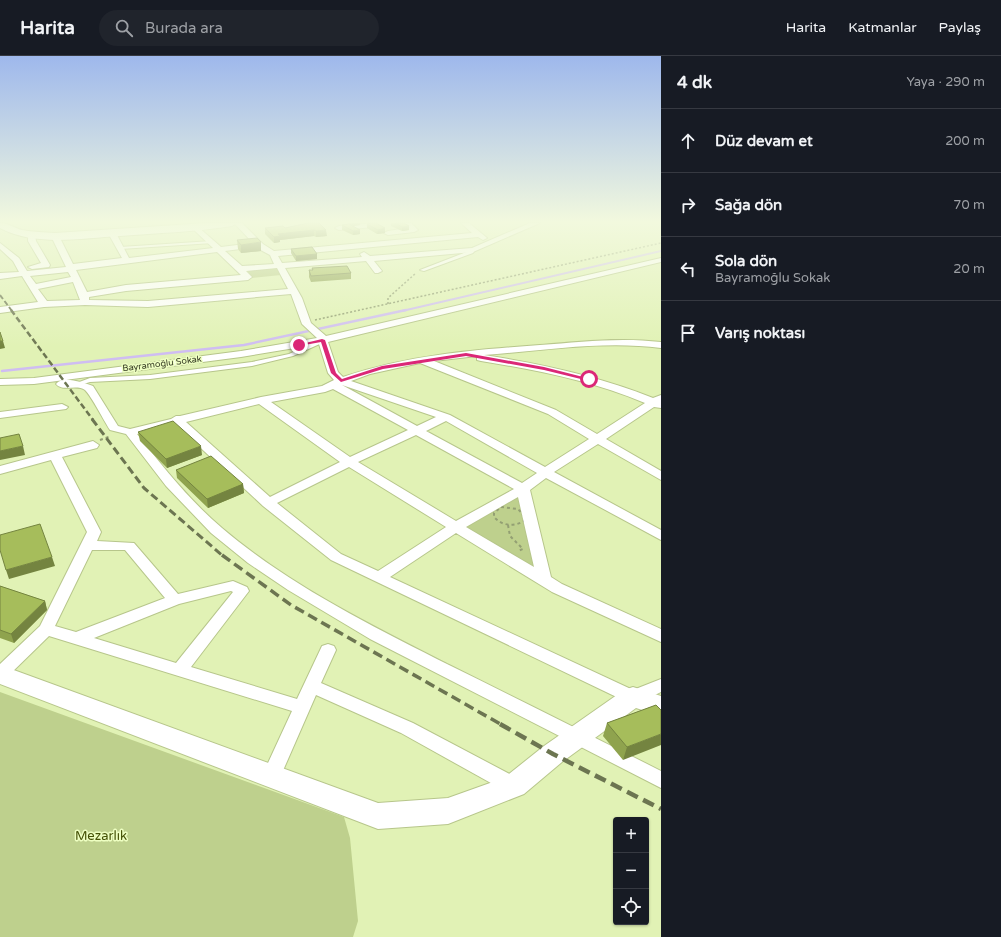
<!DOCTYPE html>
<html lang="tr">
<meta charset="utf-8">
<style>
:root{--surface:#171b24;--page:#20242c;--text:#f1f3f6;--muted:#9ea1a6;--line:#363941}
body{margin:0;font-family:"Varela Round",sans-serif;background:var(--page);color:var(--text)}
.controls{position:absolute;right:12px;bottom:12px;display:grid;overflow:hidden;border-radius:4px;box-shadow:0 1px 3px #0004}
.controls button{width:36px;height:36px;display:grid;place-items:center;padding:0;border:0;border-bottom:1px solid var(--line);background:var(--surface);color:var(--text);font:20px sans-serif}
.stop{position:absolute;width:12px;height:12px;margin:-9px;border:3px solid #db2777;border-radius:50%;background:#fff}
.stop.end{background:#db2777;border-color:#fff;box-shadow:0 1px 4px #0008}
.list{margin:0;padding:0;list-style:none}
h2{display:flex;justify-content:space-between;align-items:center;height:52px;margin:0;padding:0 16px;font-size:17px}
h2 small{font-size:13px;font-weight:400;color:var(--muted)}
.list li{display:grid;grid-template-columns:26px 1fr auto;gap:12px;align-items:center;box-sizing:border-box;height:64px;padding:0 16px;border-top:1px solid var(--line)}
.list b{display:block;font-size:15px;white-space:nowrap}
.list p{margin:0;font-size:13px;white-space:nowrap;color:var(--muted)}
.list em{font-size:13px;font-style:normal;color:var(--muted)}
.icon{flex:none;width:22px;height:22px;fill:none;stroke:currentColor;stroke-width:2;stroke-linecap:round;stroke-linejoin:round}
.map{position:relative;flex:none;width:661px;height:881px;overflow:hidden}
header{display:flex;align-items:center;gap:24px;box-sizing:border-box;height:56px;padding:0 20px;background:var(--surface);border-bottom:1px solid var(--line)}
header strong{font-size:19px}
nav{display:flex;gap:22px;margin-inline-start:auto;font-size:14px}
.search{width:280px;height:36px;background:var(--page);display:flex;align-items:center;gap:10px;box-sizing:border-box;padding:0 14px;border-radius:22px;color:var(--muted);font-size:15px}
main{display:flex}
aside{flex:1;background:var(--surface)}
.map>svg:first-child{display:block}
.green{fill:#bed08d}
.lines{fill:none;stroke-linecap:round;stroke-linejoin:round}
.stream-far1{stroke:#cfbdf2;stroke-width:2}
.stream{stroke:#cfbdf2;stroke-width:2.5}
.lane-casing{stroke:#b7c68b;stroke-width:2}
.street-casing{stroke:#b7c68b;stroke-width:2}
.secondary-casing{stroke:#b7c68b;stroke-width:2}
.path-far1{stroke:#939f73;stroke-width:1.5;stroke-dasharray:2 2;stroke-linecap:butt}
.path{stroke:#939f73;stroke-width:2;stroke-dasharray:3 3;stroke-linecap:butt}
.lane{fill:#fff;fill-rule:evenodd}
.street{fill:#fff;fill-rule:evenodd}
.secondary{fill:#fff;fill-rule:evenodd}
.rail-far4{stroke:#6c7551;stroke-width:2;stroke-dasharray:5 2.5;stroke-linecap:butt}
.rail-far3{stroke:#6c7551;stroke-width:2.5;stroke-dasharray:6 3;stroke-linecap:butt}
.rail-far2{stroke:#6c7551;stroke-width:3;stroke-dasharray:8 4;stroke-linecap:butt}
.rail-far1{stroke:#6c7551;stroke-width:3.5;stroke-dasharray:10 5;stroke-linecap:butt}
.rail{stroke:#6c7551;stroke-width:4.5;stroke-dasharray:12 6;stroke-linecap:butt}
.wall{fill:#8fa34e}
.shaded-wall{fill:#748440}
.building{fill:#a6bd5b;stroke:#748440}
.route{fill:#db2777}
.labels{text-anchor:middle;dominant-baseline:central;stroke-width:3;stroke-linejoin:round;paint-order:stroke}
.far-street-label{font-size:9px;fill:#353b23;stroke:#eeffc2}
.near-park-label{font-size:13px;fill:#445106;stroke:#eeffc2}
</style>
<header>
<strong>Harita</strong>
<div class="search"><svg class="icon" aria-label="search" viewBox="0 0 24 24"><circle cx="10" cy="10" r="6"/><path d="M15 15l6 6"/></svg>Burada ara</div>
<nav><a>Harita</a><a>Katmanlar</a><a>Paylaş</a></nav>
</header>
<main>
<div class="map">
<svg width="661" height="881" viewBox="0 0 661 881">
<rect width="100%" height="100%" fill="#e1f2b5"/>
<!-- green -->
<path class="green" d="M276,212L281,219L252,222L248,215Z
M517,440L522,441L537,510L533,511L465,470Z
M0,636L344,761L350,782L358,865L353,881H0Z"/>
<g class="lines">
<!-- stream-far1 -->
<path class="stream-far1" d="M402,255L661,195"/>
<!-- stream -->
<path class="stream" d="M2,315L244,289L406,254"/>
<!-- lane casing -->
<g class="lane-casing">
<path id="lane" d="M212,185H213V187L120,193L118,192L120,191Z
M472,193L475,194L473,197L424,215L420,214L469,195Z
M322,283L324,284V286L293,300L252,310L150,323L90,326L77,330L74,328L90,322L150,319L252,306L289,298Z"/>
</g>
<!-- street casing -->
<g class="street-casing">
<path id="street" d="M234,167H242L263,188L274,195L472,177L461,167H469L487,182L483,184L478,181L278,200L282,207L362,201L360,198L364,196L370,200L472,192L530,167H540L473,196L374,205L382,215L378,217H375L366,205L285,212L302,242L311,267L326,280L661,202V206L328,286L338,316L343,321C407,299 473,294 540,289C581,286 620,281 661,286V292C603,284 542,295 484,299C542,308 599,320 653,342L661,339V352L654,351L606,383L661,415V424L598,388L554,416L661,474V484L546,422L530,434L551,521L562,528L661,573V586L552,536L456,477L390,521L633,634L661,623V636C650,641 638,649 627,646L331,504L263,450L175,368L137,378C163,411 190,445 222,472C289,529 370,569 449,609C520,644 590,679 661,715V732L370,583L288,534L248,507L211,477L166,430L126,378L110,374C104,365 92,341 85,334C77,328 62,336 56,328C63,319 83,327 93,330L118,370L130,373L171,363L176,360H180L261,341L322,330L334,324L328,317L319,288L241,301L34,328L0,329V323L34,322L241,295L317,282L302,268L291,238L148,251L85,249L44,251L0,257V251L38,246L22,220L0,223V217L19,216L13,205L0,193V187L19,202L27,215L66,211L51,180L55,178L59,180L73,208L122,202L108,177L112,175L116,177L129,202L213,192L194,174L193,172L197,170L221,191L253,187ZM255,191L270,199L274,208L242,210L225,195ZM217,196L241,219L126,229L87,236L76,214ZM277,212L288,233L148,245L89,244V241L126,235L248,224L252,221L246,215ZM68,216L71,221L36,228L30,220ZM73,226L80,244L47,245L38,233ZM477,300V304L481,305C537,314 593,325 645,347L597,378L556,354L434,305ZM420,307L548,358L589,383L545,411L450,359L351,325L370,318ZM342,329L436,361L417,370ZM333,333L408,374L350,401L271,346L325,336ZM259,348L340,406L270,441L186,366ZM446,365L537,417L522,427L426,375ZM416,379L514,433L456,465L358,406ZM349,411L446,471L378,515L341,498L277,447ZM518,441L534,511L466,471Z
M377,167L378,169L374,171L339,174L335,172L339,170Z
M403,167H411L418,174L414,176L388,179L384,177L388,175L408,172Z
M28,177L35,179L36,185L50,209L49,211L32,213L28,211L41,207L28,185Z
M62,348L68,351L66,353L0,362V356Z
M93,385L99,389L97,392L62,401L101,476L97,485L134,487L178,538L233,525L247,531L249,535L191,611L297,643L322,590L328,588L334,590L336,594L321,627L413,667L521,724L524,730L521,736L514,738L507,736L401,677L316,639L278,726L271,728L264,726L262,720L292,655L49,580L6,622L0,624V608L40,570L87,476L51,404L0,418V410ZM92,494H125L165,542L76,576L55,570ZM231,535L233,536L176,607L94,582L179,548Z"/>
</g>
<!-- secondary casing -->
<g class="secondary-casing">
<path id="secondary" d="M0,167C8,167 14,172 22,174C33,176 44,176 55,177L207,167H237L232,170C195,176 157,177 120,180C81,182 36,191 0,172Z
M0,609L378,747L448,742L504,722L544,690L624,634L633,631L661,640V660L636,652L562,706L524,738L448,768L378,773L0,628Z"/>
</g>
<!-- path-far1 -->
<path class="path-far1" d="M388,248V242L416,217
M315,264L661,187"/>
<!-- path -->
<path class="path" d="M100,384L111,380
M501,451L518,453L525,461L524,465C514,471 502,470 494,461V457Z
M508,469L510,480L523,493L518,495"/>
<!-- lane -->
<use href="#lane" class="lane"/>
<!-- street -->
<use href="#street" class="street"/>
<!-- secondary -->
<use href="#secondary" class="secondary"/>
<!-- rail-far4 -->
<path class="rail-far4" d="M0,239L12,255"/>
<!-- rail-far3 -->
<path class="rail-far3" d="M11,254L93,364"/>
<!-- rail-far2 -->
<path class="rail-far2" d="M92,363L144,432L223,500"/>
<!-- rail-far1 -->
<path class="rail-far1" d="M222,499L291,549L502,669"/>
<!-- rail -->
<path class="rail" d="M500,668L553,698L661,753"/>
</g>
<!-- wall -->
<path class="wall" d="M308,167L327,180L316,181L314,180L280,184V186L274,187L265,178V172H285Z
M347,167H360V169L354,170L360,178L353,179L342,174V169L349,168Z
M391,167H404L409,170V174L402,175L391,170Z
M367,168L385,177L377,178L367,172Z
M237,184L261,195L241,197L238,193Z
M291,193L317,198V203L296,205L291,197Z
M312,212L351,217V223L311,226L309,221V214H312Z
M138,376L202,399L167,412L140,385Z
M176,414L243,428L244,437L208,452L177,422Z
M0,530L45,545L47,554L14,587L0,582Z
M656,649L623,704L603,680L607,667Z"/>
<!-- shaded-wall -->
<path class="shaded-wall" d="M352,167H360V169L352,170Z
M409,170V174L402,175V171Z
M385,172V177L377,178L378,174Z
M314,174V180L280,184V186L274,187V181L278,178Z
M326,174L327,180L316,181V175Z
M360,174V178L353,179V175Z
M261,186V195L241,197V189Z
M317,198V203L296,205V200Z
M0,285H3L5,292L0,293Z
M23,390L25,399L0,404V395Z
M201,390L202,399L167,412L166,403Z
M243,428L244,437L208,452L207,443Z
M52,501L55,510L9,523L6,514Z
M45,545L47,554L14,587L11,578Z
M661,678V689L623,704L627,691Z"/>
<!-- building -->
<path class="building" d="M308,167H319L326,174L316,175L314,174L278,178L280,180L274,181L265,172L283,170L285,172Z
M371,167H376L385,172L378,174L367,168Z
M395,167H404L409,170L402,171Z
M349,168L360,174L353,175L342,169Z
M257,182L261,186L241,189L237,184Z
M312,191L317,198L296,200L291,193Z
M347,210L351,217L311,220L309,214H313L312,212Z
M0,276L3,285H0Z
M173,365L201,390L166,403L138,376Z
M19,378L23,390L0,395V382Z
M211,400L243,428L207,443L176,414Z
M40,468L52,501L6,514L0,494V479Z
M0,530L45,545L11,578L0,574Z
M656,649L661,654V678L627,691L607,667Z"/>
<!-- sky -->
<linearGradient id="sky" x2="0" y2="1"><stop stop-color="#9eb8ec"/><stop offset="0.57" stop-color="#f2f9de"/><stop offset="1" stop-color="#f2f9de" stop-opacity="0"/></linearGradient>
<rect width="661" height="291" fill="url(#sky)"/>
<!-- route -->
<path class="route" d="M322,283L325,284L336,317L342,323L382,310L466,297L544,311L591,323L589,325L544,314L466,300L383,313L341,326L331,317L321,286L299,290L297,289Z"/>
<g class="labels">
<!-- far-street labels -->
<g class="far-street-label">
<text transform="translate(162 308) rotate(-7)">Bayramoğlu Sokak</text>
</g>
<!-- near-park labels -->
<g class="near-park-label">
<text x="101" y="780">Mezarlık</text>
</g>
</g>
</svg>
<div class="controls">
<button>+</button>
<button>−</button>
<button><svg class="icon" aria-label="locate" viewBox="0 0 24 24"><circle cx="12" cy="12" r="6"/><path d="M12 2v4M12 18v4M2 12h4M18 12h4"/></svg></button>
</div>
<div class="stop" style="left:589px;top:323px"></div>
<div class="stop end" style="left:299px;top:289px"></div>
</div>
<aside>
<h2>4 dk<small>Yaya · 290 m</small></h2>
<ul class="list">
<li><svg class="icon" aria-label="ahead" viewBox="0 0 24 24"><path d="M12 20V5M6 11l6-6 6 6"/></svg><div><b>Düz devam et</b></div><em>200 m</em></li>
<li><svg class="icon" aria-label="right" viewBox="0 0 24 24"><path d="M7 20v-9h11M14 6l5 5-5 5"/></svg><div><b>Sağa dön</b></div><em>70 m</em></li>
<li><svg class="icon" aria-label="left" viewBox="0 0 24 24"><path d="M17 20v-9H6M10 6l-5 5 5 5"/></svg><div><b>Sola dön</b><p>Bayramoğlu Sokak</p></div><em>20 m</em></li>
<li><svg class="icon" aria-label="arrive" viewBox="0 0 24 24"><path d="M6 21V4h12l-3 4 3 4H6"/></svg><div><b>Varış noktası</b></div></li>
</ul>
</aside>
</main>
